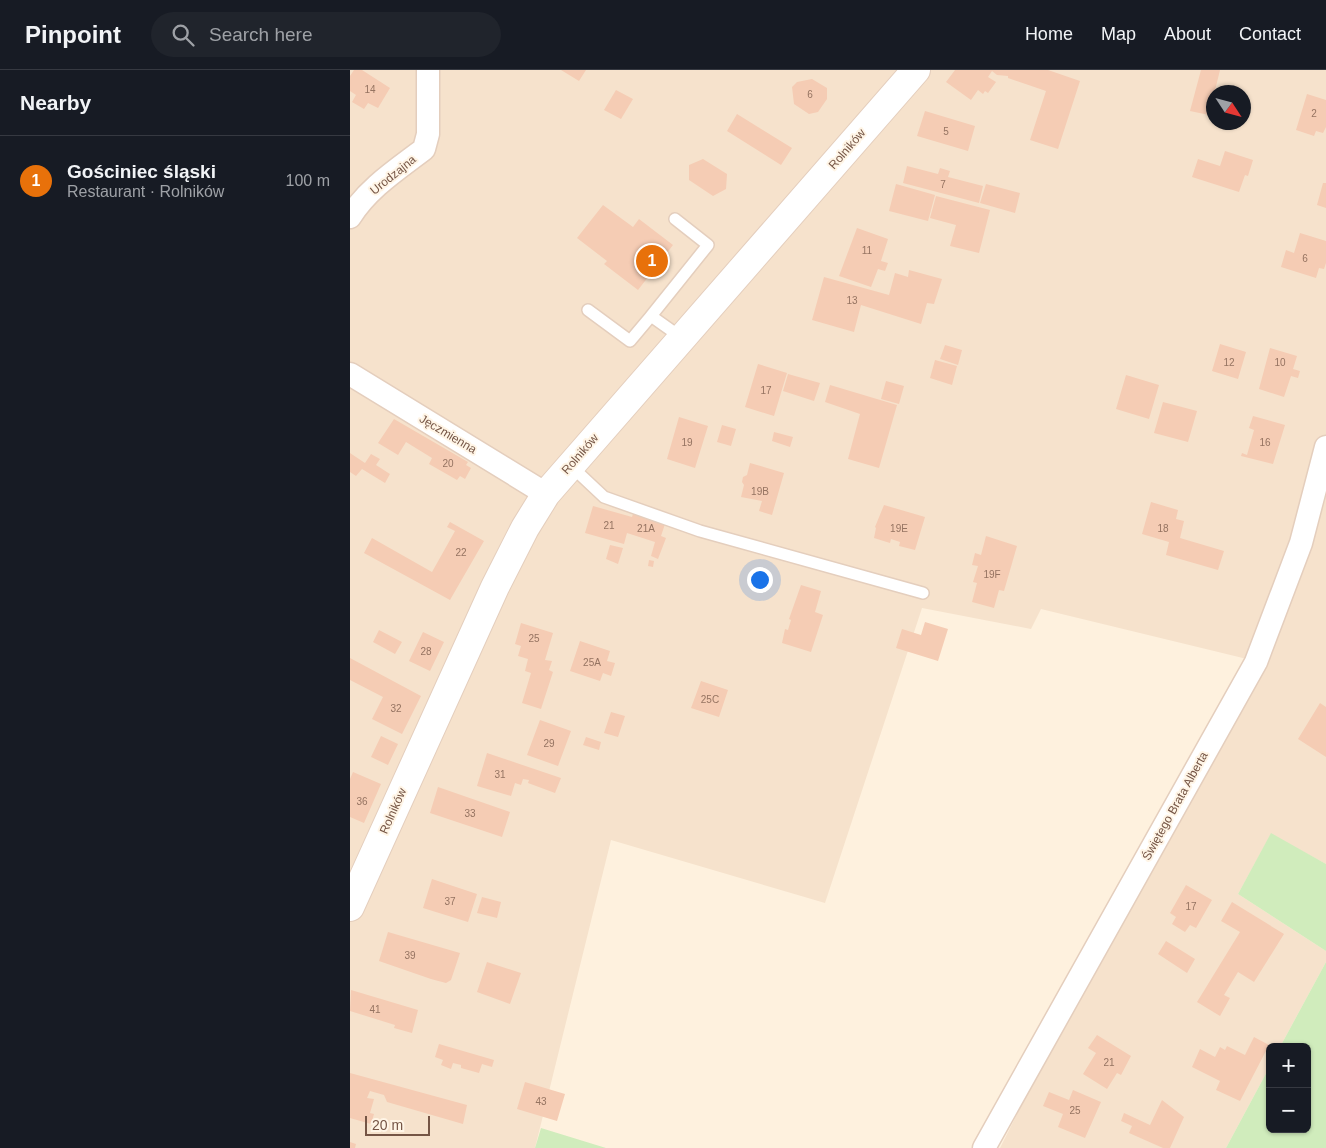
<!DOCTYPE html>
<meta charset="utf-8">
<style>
:root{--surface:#171b24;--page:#20242c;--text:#f1f3f6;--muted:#9ea1a6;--line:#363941;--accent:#f25f39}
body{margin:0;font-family:Helvetica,sans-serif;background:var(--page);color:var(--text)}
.controls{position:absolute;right:15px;bottom:15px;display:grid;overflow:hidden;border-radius:8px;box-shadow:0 1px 4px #0004}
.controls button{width:45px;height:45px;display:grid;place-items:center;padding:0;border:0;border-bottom:1px solid var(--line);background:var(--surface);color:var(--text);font:25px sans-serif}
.compass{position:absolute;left:856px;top:15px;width:45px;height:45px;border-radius:50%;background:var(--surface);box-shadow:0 1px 4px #0004;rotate:126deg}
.scale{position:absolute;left:15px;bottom:12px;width:65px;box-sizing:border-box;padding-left:5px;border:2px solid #755545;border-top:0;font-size:14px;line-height:18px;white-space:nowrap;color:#755545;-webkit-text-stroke:4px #fff5e6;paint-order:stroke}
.you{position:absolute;left:409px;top:509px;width:18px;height:18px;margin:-12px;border:4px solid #fff;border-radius:50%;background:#1a73e8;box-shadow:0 0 0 8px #1a73e833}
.badge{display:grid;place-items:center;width:32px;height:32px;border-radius:50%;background:var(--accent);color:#fff;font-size:16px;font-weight:700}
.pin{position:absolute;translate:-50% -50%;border:2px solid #fff;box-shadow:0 1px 5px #0006}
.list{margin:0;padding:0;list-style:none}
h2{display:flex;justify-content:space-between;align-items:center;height:65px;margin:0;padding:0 20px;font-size:21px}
h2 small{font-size:16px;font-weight:400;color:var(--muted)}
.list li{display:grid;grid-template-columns:32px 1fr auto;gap:15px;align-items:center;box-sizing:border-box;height:90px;padding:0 20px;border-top:1px solid var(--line)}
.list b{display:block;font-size:19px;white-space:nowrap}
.list p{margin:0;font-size:16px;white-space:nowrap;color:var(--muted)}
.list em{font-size:16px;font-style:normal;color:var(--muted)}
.icon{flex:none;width:28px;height:28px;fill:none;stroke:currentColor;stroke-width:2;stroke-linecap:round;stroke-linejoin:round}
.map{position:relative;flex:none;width:976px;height:1078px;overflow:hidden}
header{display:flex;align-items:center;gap:30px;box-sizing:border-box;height:70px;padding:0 25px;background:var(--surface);border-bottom:1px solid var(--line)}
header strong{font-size:24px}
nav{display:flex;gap:28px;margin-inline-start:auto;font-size:18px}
.search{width:350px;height:45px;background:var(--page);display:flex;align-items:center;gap:12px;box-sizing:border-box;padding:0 18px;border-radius:28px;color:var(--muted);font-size:19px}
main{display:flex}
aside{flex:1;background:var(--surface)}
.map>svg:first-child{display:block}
.residential{fill:#f6e2cc;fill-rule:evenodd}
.green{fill:#d0ecbc}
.building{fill:#f5ccb4}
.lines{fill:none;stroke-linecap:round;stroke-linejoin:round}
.service-casing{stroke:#e4cebd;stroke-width:14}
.minor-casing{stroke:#e4cebd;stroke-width:25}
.tertiary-casing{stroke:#e4cebd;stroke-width:30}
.service{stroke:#fff;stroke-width:11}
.minor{stroke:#fff;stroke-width:22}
.tertiary{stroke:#fff;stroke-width:28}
.labels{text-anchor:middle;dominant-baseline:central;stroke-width:4;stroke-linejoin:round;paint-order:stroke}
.number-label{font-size:10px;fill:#957361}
.street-label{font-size:12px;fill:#755545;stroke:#fff5e6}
</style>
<header>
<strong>Pinpoint</strong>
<div class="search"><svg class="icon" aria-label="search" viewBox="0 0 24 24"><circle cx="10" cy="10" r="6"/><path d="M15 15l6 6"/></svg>Search here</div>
<nav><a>Home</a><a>Map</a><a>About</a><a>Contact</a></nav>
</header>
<main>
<aside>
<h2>Nearby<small></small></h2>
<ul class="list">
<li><span class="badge" style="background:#e8710a">1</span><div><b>Gościniec śląski</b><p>Restaurant · Rolników</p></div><em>100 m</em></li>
</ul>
</aside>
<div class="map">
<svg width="976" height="1078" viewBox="0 0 976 1078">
<rect width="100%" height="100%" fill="#fef1de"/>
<!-- residential -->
<path class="residential" d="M0,0H976V794L921,764L888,824L976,881V892L930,977H920V996L876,1078H650L897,589L691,539L681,559L572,538L475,833L261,770L185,1078H0ZM864,22H894V52H864Z"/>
<!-- green -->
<path class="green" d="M921,763L976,794V881L888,824Z
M976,892V1078H876L920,996V1059H957V977H930Z
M191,1058L256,1078H185Z"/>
<!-- building -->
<path class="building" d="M4,0H12L40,18L28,38L18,33L14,39L2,32L6,25L0,21V6Z
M211,0H236L229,11Z
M605,0H698L730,11L708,79L680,70L696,21L658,8V6L647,5L642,1L638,7L646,12L638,23L635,21L633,24L628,20L621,30L596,12Z
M851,0H870L859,45L840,41Z
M462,9L477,18V29L468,42L459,44L444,34L442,17L447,12Z
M266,20L283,29L271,49L254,40Z
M957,24L976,30V57L973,63L966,61L964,66L946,60Z
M575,41L625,56L618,81L567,66Z
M387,44L442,78L431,95L377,61Z
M875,81L903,90L898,106L895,105L889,122L842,107L848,89L870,96Z
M353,89L377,104L376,119L363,126L339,110V95Z
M557,96L588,104L590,98L600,101L598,107L633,116L629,133L553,113Z
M973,113H976V138L967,135Z
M546,114L585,125L578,151L539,141Z
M636,114L670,123L665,143L630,133Z
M586,126L640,140L629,183L600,176L606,155L580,148Z
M253,135L283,157L289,149L323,175L288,220L254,194L257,191L227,168Z
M507,158L538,169L531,191L538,193L535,201L528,199L521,217L489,206Z
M950,163L976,171V193L974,199L969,198L966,208L931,197L936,180L944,183Z
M559,200L592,209L584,234L577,233L571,254L511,235L504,262L462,250L474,207L539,225L545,203L558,207Z
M870,274L896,282L888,309L862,301Z
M595,275L612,280L608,295L590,289Z
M920,278L947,286L943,299L950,301L948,308L941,306L934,327L909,319Z
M585,290L607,296L602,315L580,308Z
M408,294L437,303L424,346L395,337Z
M438,304L470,313L464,331L433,321Z
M776,305L809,315L799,349L766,339Z
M536,311L554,316L549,334L531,329Z
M480,315L547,335L529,398L498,389L510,344L475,332Z
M813,332L847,341L838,372L804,363Z
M903,346L935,355L923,394L891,386L892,383L897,385L904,360L899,358Z
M329,347L358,356L345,398L317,389Z
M44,349L118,392L116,395L121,398L115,409L110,406L107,410L79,394L82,388L56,372L48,385L28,373Z
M372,355L386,359L381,376L367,372Z
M424,362L443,367L440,377L422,371Z
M0,383L15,393L21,384L30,389L26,395L40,404L35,413L12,399L6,406L0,402Z
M400,393L434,403L422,445L409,441L412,431L391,427L394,415L392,412L393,407L397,405Z
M801,432L828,440L826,449L834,451L830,468L874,481L868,500L816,485L819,472L792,464Z
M534,435L575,447L565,480L549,476L550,472L541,469L540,473L524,468L526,458L525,457Z
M243,436L282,447L283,444L315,454L311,466L316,468L308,489L301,486L305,472L277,463L274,474L235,463Z
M100,452L134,471L100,530L14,483L22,468L82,502L105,461L97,457Z
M636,466L667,476L654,521L649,520L644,538L622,532L627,513L623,512L628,496L622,495L625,483L631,485Z
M260,475L273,478L268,494L256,489Z
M299,490L304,491L303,497L298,496Z
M451,515L471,521L465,542L473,545L461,582L432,573L435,559L438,560L441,550L439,549Z
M575,552L598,559L588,591L546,578L552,559L571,565Z
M171,553L203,563L195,590L202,591L199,600L203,602L191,639L172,633L181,603L175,601L178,589L168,586L171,576L165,574Z
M29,560L52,572L45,584L23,572Z
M73,562L94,572L80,601L59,591Z
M230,571L260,581L257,591L265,593L261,606L253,603L250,611L220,601Z
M0,588L71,626L52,664L22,649L33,627L0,610Z
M351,611L378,620L369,647L341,638Z
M970,633L976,637V687L948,669Z
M261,642L275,646L268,667L254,663Z
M190,650L221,661L208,696L177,685Z
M31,666L48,674L38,695L21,687Z
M236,667L251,672L249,680L233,675Z
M137,683L211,708L205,723L178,713L179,710L173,709L171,715L165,713L161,726L127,716Z
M3,702L31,714L14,753L0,747V709Z
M88,717L160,742L152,767L80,743Z
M82,809L127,824L118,852L73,838Z
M836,815L862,830L846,858L840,855L835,862L822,854L826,847L820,843Z
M132,827L151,832L147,848L127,843Z
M882,832L934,864L904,912L888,902L874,925L880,928L870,946L847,932L890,862L871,851Z
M38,862L110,883L101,910L96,913L81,909L29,891Z
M816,871L845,889L837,903L808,884Z
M137,892L171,903L160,934L127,922Z
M1,920L68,940L62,963L44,958L45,955L0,941Z
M747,965L781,986L771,1005L767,1003L757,1019L733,1004L746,983L738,978Z
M904,967L919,975L890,1031L866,1020L870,1011L842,997L850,979L865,987L870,977L875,980L877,976L895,985Z
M89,974L144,990L142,997L132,994L129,1003L111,998V995L103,993L101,999L91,995L93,990L85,987Z
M0,1003L117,1035L113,1054L37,1032L34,1025L20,1021L17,1028L24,1029L20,1043L24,1044L21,1054L0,1048Z
M175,1012L215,1024L207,1051L167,1039Z
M723,1020L751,1032L735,1068L708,1057L713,1044L693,1036L699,1022L719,1030Z
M812,1030L834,1047L820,1078H813L779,1063L782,1056L771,1051L774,1043L800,1055Z
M0,1072L6,1074L5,1078H0Z"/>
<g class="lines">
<!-- service casing -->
<g class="service-casing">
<path id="service" d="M325,149L358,175L301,246L332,268
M238,240L280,271L301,246
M221,396L254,427L350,461L573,523"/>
</g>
<!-- minor casing -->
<g class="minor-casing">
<path id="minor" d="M0,147C18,118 48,99 74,79L78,64V0
M0,304L196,424
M634,1078L906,592L951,473L976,377"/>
</g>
<!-- tertiary casing -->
<g class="tertiary-casing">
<path id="tertiary" d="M0,837L145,517L175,458L196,424L566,0"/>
</g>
<!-- service -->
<use href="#service" class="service"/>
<!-- minor -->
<use href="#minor" class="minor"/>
<!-- tertiary -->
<use href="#tertiary" class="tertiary"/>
</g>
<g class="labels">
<!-- number labels -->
<g class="number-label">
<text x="20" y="19">14</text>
<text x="460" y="24">6</text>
<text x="964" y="43">2</text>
<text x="596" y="61">5</text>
<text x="593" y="114">7</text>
<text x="517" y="180">11</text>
<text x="955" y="188">6</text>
<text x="502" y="230">13</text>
<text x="879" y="292">12</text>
<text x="930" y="292">10</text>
<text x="416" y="320">17</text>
<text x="337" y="372">19</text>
<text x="915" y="372">16</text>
<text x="98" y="393">20</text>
<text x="410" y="421">19B</text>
<text x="259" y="455">21</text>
<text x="296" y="458">21A</text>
<text x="549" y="458">19E</text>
<text x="813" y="458">18</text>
<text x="111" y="482">22</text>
<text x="642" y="504">19F</text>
<text x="184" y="568">25</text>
<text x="76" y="581">28</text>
<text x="242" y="592">25A</text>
<text x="360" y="629">25C</text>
<text x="46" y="638">32</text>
<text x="199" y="673">29</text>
<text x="150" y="704">31</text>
<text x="12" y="731">36</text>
<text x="120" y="743">33</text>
<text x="100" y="831">37</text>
<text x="841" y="836">17</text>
<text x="60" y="885">39</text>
<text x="25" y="939">41</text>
<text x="759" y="992">21</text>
<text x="191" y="1031">43</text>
<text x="725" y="1040">25</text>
</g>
<!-- street labels -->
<g class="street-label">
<text transform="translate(497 79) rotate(-49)">Rolników</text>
<text transform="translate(43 105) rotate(-39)">Urodzajna</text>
<text transform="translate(98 364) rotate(31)">Jęczmienna</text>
<text transform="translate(230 384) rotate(-49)">Rolników</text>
<text transform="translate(825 736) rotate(-61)">Świętego Brata Alberta</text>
<text transform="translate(43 741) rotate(-66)">Rolników</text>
</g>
</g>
</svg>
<div class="controls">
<button>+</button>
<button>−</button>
</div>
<svg class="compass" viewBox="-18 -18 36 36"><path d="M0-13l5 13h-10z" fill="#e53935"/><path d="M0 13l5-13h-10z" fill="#9ea1a6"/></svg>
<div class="scale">20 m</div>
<div class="you"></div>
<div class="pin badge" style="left:302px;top:191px;background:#e8710a">1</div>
</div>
</main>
